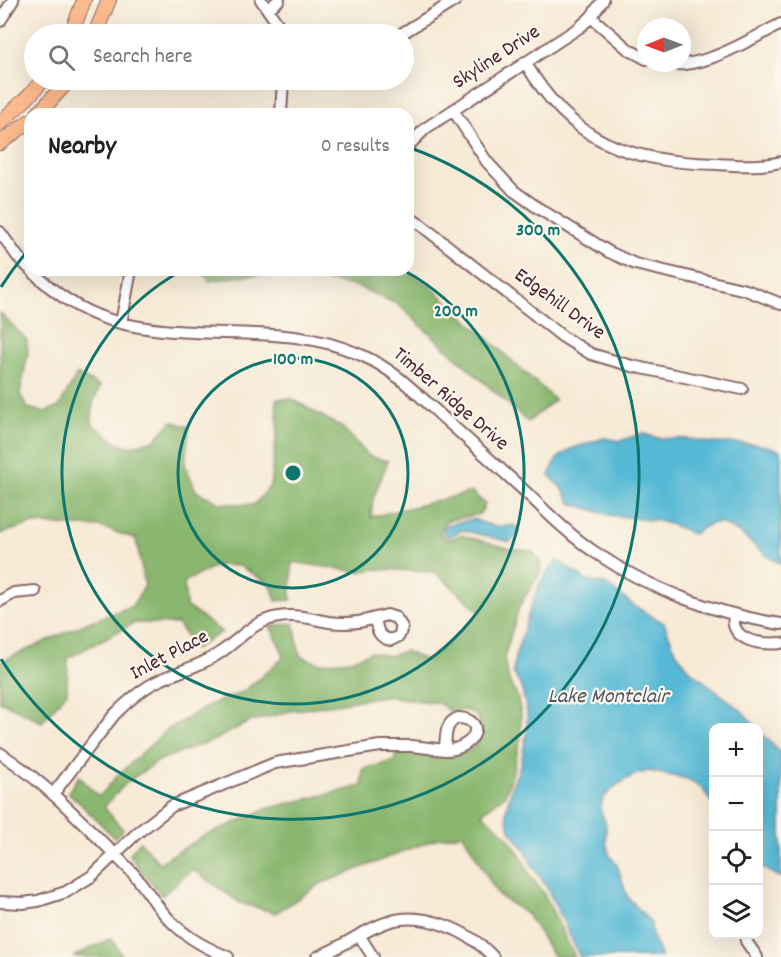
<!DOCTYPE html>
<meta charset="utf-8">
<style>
:root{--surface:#fff;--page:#f6f6f6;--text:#222;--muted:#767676;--line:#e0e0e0}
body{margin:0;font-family:Dekko,sans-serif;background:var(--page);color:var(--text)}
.controls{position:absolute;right:18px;bottom:18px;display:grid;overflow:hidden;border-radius:12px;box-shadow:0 6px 24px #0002}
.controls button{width:54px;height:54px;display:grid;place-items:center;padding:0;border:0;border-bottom:2px solid var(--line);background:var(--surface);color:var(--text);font:30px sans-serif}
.compass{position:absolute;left:637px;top:18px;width:54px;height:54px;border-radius:50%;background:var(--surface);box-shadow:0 6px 24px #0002;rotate:269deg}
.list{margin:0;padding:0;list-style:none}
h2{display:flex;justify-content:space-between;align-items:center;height:78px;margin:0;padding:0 24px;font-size:26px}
h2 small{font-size:20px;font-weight:400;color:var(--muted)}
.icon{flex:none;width:33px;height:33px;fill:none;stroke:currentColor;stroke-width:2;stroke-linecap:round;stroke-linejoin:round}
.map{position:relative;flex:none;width:781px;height:957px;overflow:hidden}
.search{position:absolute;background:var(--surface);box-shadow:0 6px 24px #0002;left:24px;top:24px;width:390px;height:66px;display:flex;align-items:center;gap:15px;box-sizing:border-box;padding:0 21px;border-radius:33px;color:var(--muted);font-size:22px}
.panel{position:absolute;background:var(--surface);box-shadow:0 6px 24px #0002;left:24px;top:108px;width:390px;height:168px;border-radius:18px}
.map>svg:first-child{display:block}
.forest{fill:#8ab76f;stroke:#6a6b4d;stroke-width:1.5}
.water{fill:#56b9d5;stroke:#506c80;stroke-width:1.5}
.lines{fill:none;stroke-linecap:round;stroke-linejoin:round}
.minor-casing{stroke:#876667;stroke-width:14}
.major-casing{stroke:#876667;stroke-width:16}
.minor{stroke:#fff;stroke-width:10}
.major{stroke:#fcba8e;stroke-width:14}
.ring{fill:none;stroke:#0f766e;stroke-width:3}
.labels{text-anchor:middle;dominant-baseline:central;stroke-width:4.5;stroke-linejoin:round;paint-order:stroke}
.street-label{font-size:21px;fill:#4a1f2b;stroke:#fbf7ec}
.water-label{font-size:22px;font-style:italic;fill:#4e5566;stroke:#fbf7ec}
.centre{fill:#0f766e;stroke:#fbf7ec;stroke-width:3}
.ring-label{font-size:18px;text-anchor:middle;font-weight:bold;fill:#0f766e;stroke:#fbf7ec;stroke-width:4.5;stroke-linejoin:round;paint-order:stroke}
</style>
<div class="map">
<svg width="781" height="957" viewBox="0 0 781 957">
<rect width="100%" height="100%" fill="#fbf7ec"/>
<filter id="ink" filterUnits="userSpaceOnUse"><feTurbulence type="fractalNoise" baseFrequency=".0167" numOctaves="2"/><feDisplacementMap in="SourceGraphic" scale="12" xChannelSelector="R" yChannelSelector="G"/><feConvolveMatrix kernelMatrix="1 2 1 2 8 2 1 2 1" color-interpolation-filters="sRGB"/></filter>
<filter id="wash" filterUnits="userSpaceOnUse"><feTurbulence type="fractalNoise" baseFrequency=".008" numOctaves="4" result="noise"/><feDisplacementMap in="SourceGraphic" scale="24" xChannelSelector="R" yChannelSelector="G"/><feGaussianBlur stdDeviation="1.35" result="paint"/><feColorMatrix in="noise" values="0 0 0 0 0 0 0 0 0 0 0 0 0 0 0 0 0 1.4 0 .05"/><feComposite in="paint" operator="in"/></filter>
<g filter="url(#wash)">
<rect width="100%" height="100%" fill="#f7ead6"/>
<!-- forest -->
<path class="forest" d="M201,270H403L428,284L555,400L528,422L397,304L356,286L291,276L252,275L209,281Z
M0,313L27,340L28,353L20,394L28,408L44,412L59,407L77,374L100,386L93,403L92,424L115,441L129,447L155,440L172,421L189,427L185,464L196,491L220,503L254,505L270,486L278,424L276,399H292L343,428L369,456L388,461L373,499L371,517L472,492L485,504L480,514L445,521L440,534L448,540L461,535L511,549L532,551L540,560L541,571L519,607L504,658L509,681L517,696L521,715V736L511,779L505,795L482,813L507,836L520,855L531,877L543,892L575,957H554L527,914L498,895L463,834L438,838L320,884L276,913L240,903L192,869L162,896L129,855L140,841L159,863L204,836L269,808L362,786L363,769L395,761V751C426,753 493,771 477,716L467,710L450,712L439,703L385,696L291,711L249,722L214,740L160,760L126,783L104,807L123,830L115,838L68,792L79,776L99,797L119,774L168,729L211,704L243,692L283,658V653L270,626L294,623L300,656L319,663L351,660L371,652L389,656L405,651L428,661L481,613L435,572L374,569L359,572L292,562L291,600L276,601L271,585L240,566L217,565L184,582L186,606L222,632L194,649L178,624L134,623L68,658L67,692L42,722L0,701V662L89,622L132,606L145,586L136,539L101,527L32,524L0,534Z
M111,938L123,957H73Z"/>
<!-- water -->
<path class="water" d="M643,433C658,442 673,437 689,439C697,439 704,443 712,443C735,444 760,441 781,451V564L767,556L738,532L721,523H711L693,534L673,525L658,521L609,515L571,503L564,491L549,475L557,459L571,449L604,438L620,441Z
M473,519C485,525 501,529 514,525L519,531L517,536L510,542L462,530L448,537L443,532L446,525Z
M557,560L586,580L606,584L636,607L664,623L676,652L691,671L742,711L756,727L714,728L713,805L703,789L688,779L648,771L632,776L617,785L604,797L600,808L606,825V843L610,856L617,865L627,896L651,923L652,935L661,957H580L546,886L535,870L525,850L510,830L506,812L511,789L521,763L527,731V711L521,687L513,672L515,657L530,610L540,583Z
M759,731L781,753V878L759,866Z"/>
</g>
<g filter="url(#ink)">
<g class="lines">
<!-- minor casing -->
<g class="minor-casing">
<path id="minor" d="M261,0L277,23L281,34
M268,9L279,0
M591,17L628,49L646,59
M0,21L13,0
M401,34L456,0
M525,62C571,142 628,162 717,164C738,165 760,167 781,162
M658,63C701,72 744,42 781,24
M453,110L487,162L514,191L538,208L609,252L635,264L746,290L781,304
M281,114L283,80
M408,146L426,128L580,27L591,17L603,0
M408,217L421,225L563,337L591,354L632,366L742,389
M0,232L18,257L30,269
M31,270C52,291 79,310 107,319C189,346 281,318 361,355C396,370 419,396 447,421C475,446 503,471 531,497C551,517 572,537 596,553C651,590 716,614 781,624
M121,323L131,270
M0,601L14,593L35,591
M387,615L396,618L402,627L399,636L391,640C378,638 377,629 375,618Z
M734,615C729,641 761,645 781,643
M458,718C488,719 475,750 445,750C446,738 444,723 458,718Z
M0,753C49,785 89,829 130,870C142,882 150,897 161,910C179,933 201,946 228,957
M53,794L114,715C127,702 141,689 158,681C176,672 195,668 213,657C237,644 250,621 279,617C297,614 312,619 329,622C345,624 360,623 375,618
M0,902L23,903L38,901L66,892L92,876L136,834L172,806L275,763L380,746H412L445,750
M359,935L373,957
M746,941L757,957
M317,957C342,948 362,930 388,922C422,910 470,931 493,957"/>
</g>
<!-- major casing -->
<g class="major-casing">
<path id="major" d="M71,34L84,0
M95,34L109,0
M38,114L69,80
M0,123L28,97L43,80
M0,143L30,121"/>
</g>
<!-- minor -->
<use href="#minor" class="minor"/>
<!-- major -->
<use href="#major" class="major"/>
</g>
</g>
<!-- distance rings -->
<g class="ring">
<circle cx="293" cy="473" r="115"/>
<path d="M405 271A231 231 0 1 1 181 271"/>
<path d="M1 287A346 346 0 0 1 30 248M408 147A346 346 0 1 1 1 659"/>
</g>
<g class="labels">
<!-- street labels -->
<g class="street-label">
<text transform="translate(497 58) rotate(-33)">Skyline Drive</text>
<text transform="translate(559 305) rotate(36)">Edgehill Drive</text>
<text transform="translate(450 400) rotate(41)">Timber Ridge Drive</text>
<text transform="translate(170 656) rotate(-28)">Inlet Place</text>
</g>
<!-- water labels -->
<g class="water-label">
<text x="608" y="697">Lake Montclair</text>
</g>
</g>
<circle cx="293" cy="473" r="9" class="centre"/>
<g class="ring-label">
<text x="538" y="235">300 m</text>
<text x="456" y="316">200 m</text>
<text x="293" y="364">100 m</text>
</g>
</svg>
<div class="controls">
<button>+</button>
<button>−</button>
<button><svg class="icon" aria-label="locate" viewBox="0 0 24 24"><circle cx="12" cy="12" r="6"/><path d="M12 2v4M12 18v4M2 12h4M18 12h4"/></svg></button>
<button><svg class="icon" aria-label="layers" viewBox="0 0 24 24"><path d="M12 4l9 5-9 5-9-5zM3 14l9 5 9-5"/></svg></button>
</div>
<svg class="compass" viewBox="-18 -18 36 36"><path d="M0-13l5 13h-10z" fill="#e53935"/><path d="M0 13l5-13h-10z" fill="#767676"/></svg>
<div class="search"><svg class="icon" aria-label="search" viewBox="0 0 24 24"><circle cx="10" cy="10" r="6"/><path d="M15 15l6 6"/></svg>Search here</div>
<section class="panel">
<h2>Nearby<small>0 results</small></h2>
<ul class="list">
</ul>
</section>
</div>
